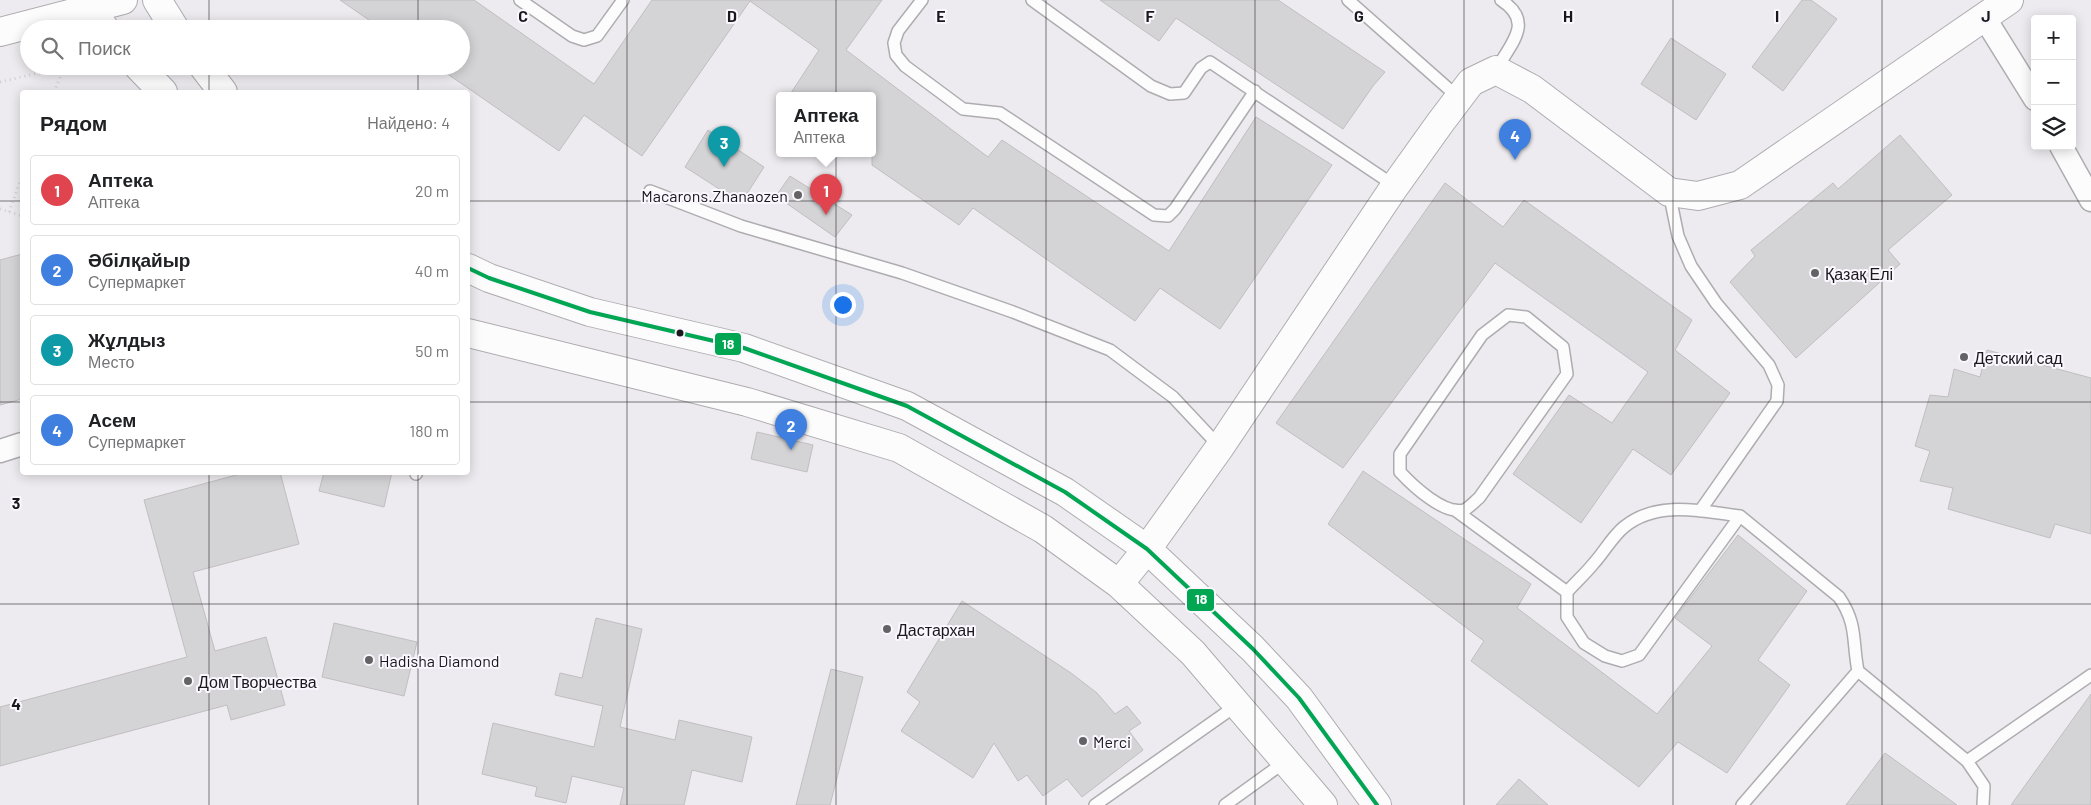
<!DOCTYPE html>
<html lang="ru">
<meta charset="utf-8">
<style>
:root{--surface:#fff;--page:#f6f6f6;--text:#202124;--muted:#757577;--line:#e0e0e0;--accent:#ea580c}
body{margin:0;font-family:Barlow,sans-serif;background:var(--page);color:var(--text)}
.controls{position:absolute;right:15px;top:15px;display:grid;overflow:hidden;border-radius:5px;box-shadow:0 2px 12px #0003}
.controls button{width:45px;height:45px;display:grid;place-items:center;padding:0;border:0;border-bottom:1px solid var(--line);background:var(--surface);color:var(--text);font:25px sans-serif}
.you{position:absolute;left:842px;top:304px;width:18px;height:18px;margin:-12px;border:4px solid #fff;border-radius:50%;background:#1a73e8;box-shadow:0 0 0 8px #1a73e833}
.badge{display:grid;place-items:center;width:32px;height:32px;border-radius:50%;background:var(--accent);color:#fff;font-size:16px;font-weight:700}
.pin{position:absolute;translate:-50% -41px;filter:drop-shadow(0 1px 2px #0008)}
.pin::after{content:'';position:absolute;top:26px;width:18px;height:15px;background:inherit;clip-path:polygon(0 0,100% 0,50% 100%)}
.popup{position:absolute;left:776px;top:92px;width:100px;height:65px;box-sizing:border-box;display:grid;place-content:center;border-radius:5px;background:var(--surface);filter:drop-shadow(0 1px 4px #0005);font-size:16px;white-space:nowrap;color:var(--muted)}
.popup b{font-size:19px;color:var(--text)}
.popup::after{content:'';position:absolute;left:50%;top:100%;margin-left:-10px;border:10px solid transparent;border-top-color:var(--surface)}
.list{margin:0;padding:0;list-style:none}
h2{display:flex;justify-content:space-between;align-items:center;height:65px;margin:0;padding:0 20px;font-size:21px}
h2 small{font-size:16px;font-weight:400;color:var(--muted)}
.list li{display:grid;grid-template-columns:32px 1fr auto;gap:15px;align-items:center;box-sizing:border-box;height:70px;margin:0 10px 10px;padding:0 10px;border:1px solid var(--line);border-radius:5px}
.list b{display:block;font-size:19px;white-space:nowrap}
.list p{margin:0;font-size:16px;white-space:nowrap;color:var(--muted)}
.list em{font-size:16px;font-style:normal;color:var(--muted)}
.icon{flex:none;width:28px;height:28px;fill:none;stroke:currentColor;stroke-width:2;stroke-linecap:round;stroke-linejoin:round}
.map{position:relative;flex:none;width:2091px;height:805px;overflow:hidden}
.search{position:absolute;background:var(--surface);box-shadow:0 2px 12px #0003;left:20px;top:20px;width:450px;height:55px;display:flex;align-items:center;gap:12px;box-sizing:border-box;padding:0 18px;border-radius:28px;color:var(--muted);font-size:19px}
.panel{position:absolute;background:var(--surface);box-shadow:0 2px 12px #0003;left:20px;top:90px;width:450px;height:385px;border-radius:5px}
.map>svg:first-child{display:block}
.building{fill:#d4d3d6;stroke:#c0bec1}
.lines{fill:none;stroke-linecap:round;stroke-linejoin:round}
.lane-casing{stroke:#aeacb0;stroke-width:14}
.street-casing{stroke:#aeacb0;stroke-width:25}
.secondary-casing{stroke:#aeacb0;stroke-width:30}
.path{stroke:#cfcfd0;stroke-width:3;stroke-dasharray:1 4;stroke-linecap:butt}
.lane{stroke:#fcfcfd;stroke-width:11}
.street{stroke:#fcfcfd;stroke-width:22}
.secondary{stroke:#fcfcfd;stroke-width:28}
.bus-1-casing{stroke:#faf7ff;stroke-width:8}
.bus-1{stroke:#00a651;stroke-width:4}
.grid{fill:none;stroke:#19181b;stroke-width:1;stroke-opacity:0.55}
.poi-dot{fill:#636265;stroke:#faf7ff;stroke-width:2}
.bus-dot{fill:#19181b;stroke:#faf7ff;stroke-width:2}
.labels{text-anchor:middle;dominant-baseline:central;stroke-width:4;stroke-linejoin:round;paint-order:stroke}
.poi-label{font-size:16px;fill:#19181b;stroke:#faf7ff;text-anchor:start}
.grid-label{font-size:16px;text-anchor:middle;font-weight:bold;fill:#19181b;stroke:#faf7ff;stroke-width:4;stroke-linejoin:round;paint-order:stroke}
.line-badge{stroke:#faf7ff;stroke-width:2}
.badge-label{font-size:14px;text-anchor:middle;font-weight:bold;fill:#fff}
</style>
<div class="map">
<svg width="2091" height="805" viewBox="0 0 2091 805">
<rect width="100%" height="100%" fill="#edebef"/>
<!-- building -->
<path class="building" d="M340,0H474L594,84L652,0H882L846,50L988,157L1002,140L1169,251L1256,117L1332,165L1220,329L1160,288L1135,321L973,208L959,225L872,165V96H789L819,50L750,1L642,156L584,115L559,151L436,66H461V29H382Z
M1100,0H1278L1385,72L1373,86L1343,129L1176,18L1159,41Z
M1802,0H1811L1837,19L1783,91L1752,67Z
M1671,38L1726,74L1696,120L1641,84Z
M708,130L764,167L741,203L685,167Z
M1900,135L1952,195L1888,250L1900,264L1796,358L1730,282L1755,256L1751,250L1833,183L1838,189Z
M790,176L852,215L835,237L776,196Z
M1445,183L1503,227L1524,200L1692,320L1675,350L1730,393L1671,475L1633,449L1581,523L1513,474L1569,395L1612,423L1648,372L1495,263L1343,468L1276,423Z
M22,254V399L0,405V260Z
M1987,350L2091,378V534L2055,524L2050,538L1948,509L1953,488L1920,481L1930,451L1915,446L1930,395L1948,397L1954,369L1980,377Z
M757,432L813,445L807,472L751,459Z
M1363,471L1531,584L1517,608L1657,714L1712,646L1675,618L1738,535L1807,591L1758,660L1790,685L1727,773L1678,742L1639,787L1471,661L1484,641L1328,524Z
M247,472H280L299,544L193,572L215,651L266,637L285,705L231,720L227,705L0,766V707L187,657L144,500Z
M324,472H392L384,507L319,491Z
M962,601L1071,673L1097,693L1115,714L1127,706L1141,723L1129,731L1143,750L1082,797L1067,779L1043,796L1027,775L1018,781L994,743L973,778L901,731L920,702L907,692Z
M596,618L642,629L620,727L675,740L679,720L752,737L742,782L692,770L684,805H620L624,788L572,776L566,803L535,796L537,787L482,774L493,723L594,747L603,706L555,695L560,673L582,678Z
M334,623L417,642L404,696L322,677Z
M831,669L863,677L830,805H796Z
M2091,694V805H2011Z
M1885,753L1957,805H1846Z
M1519,779L1548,805H1496Z"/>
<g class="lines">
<!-- lane casing -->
<g class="lane-casing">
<path id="lane" d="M520,0L572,36L584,40L597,36L623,0
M922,0L898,31L894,43L896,55L905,66L963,109L1000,113L1154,215L1168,216L1175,209L1255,91
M1032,0L1151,86L1170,94L1184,93L1201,68L1210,62L1395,186
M1348,0L1459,98
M1496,70C1511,43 1535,22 1501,0
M650,191L741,226L902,273L1013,312L1110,350L1173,397L1220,447
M1669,192L1678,236L1691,266L1716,303L1769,365L1778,385L1777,401L1700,511
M1508,315L1526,317L1563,347L1567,374L1479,498C1475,501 1469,508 1464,510C1444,515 1413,486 1400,472V454L1482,335Z
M416,474L417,472
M1455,510L1567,592V617L1584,643L1605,656L1622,661L1639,655L1740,516L1839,597C1858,625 1852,641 1858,671
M1567,592C1576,582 1586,573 1594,563C1604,552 1612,537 1624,527C1657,500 1701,511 1740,516
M1967,761L2091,675
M1095,805L1237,705
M1225,805L1286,761
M1742,805L1858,671L1967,761L1984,786L1983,805"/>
</g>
<!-- street casing -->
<g class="street-casing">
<path id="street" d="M1984,17L2035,99
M2061,146L2091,200
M0,451L22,444"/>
</g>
<!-- secondary casing -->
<g class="secondary-casing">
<path id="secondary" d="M84,0L105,29
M157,0L175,29
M0,32L123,0
M138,66L163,92
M203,66L223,92
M468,268L489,278L590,312L744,348L907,406L1065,492L1147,549L1253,649L1299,698L1377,805
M468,333L747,402L899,448L1043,529L1119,584L1193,653L1323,805
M1119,584L1147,549L1220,447L1395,186L1440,123L1471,82L1496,70L1532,89L1669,192L1698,196L1740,185L2009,0"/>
</g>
<!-- path -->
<path class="path" d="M0,82L69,66
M54,92L64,68
M0,209L22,216
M9,212L22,176"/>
<!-- lane -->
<use href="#lane" class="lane"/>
<!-- street -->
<use href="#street" class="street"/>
<!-- secondary -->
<use href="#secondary" class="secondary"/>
<!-- bus-1 casing -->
<g class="bus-1-casing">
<path id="bus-1" d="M468,268L489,278L590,312L744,348L907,406L1065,492L1147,549L1253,649L1299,698L1377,805"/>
</g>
<!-- bus-1 -->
<use href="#bus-1" class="bus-1"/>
</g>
<!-- grid -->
<path class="grid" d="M209,0V29M418,0V29M627,0V805M836,0V805M1046,0V805M1255,0V805M1464,0V805M1673,0V805M1882,0V805M209,66V92M418,66V92M0,201H22M468,201H2091M0,402H22M468,402H2091M209,472V805M418,472V805M0,604H2091"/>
<!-- markers -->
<g class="poi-dot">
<circle cx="798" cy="195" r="5"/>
<circle cx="1815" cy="273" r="5"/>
<circle cx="1964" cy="357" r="5"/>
<circle cx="887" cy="629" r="5"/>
<circle cx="369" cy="660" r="5"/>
<circle cx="188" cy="681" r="5"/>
<circle cx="1083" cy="741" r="5"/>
</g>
<circle class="bus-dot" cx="680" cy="333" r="4.5"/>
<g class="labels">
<!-- poi labels -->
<g class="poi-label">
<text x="788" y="195" text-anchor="end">Macarons.Zhanaozen</text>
<text x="1825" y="273">Қазақ Елі</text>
<text x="1974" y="357">Детский сад</text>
<text x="897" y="629">Дастархан</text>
<text x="379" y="660">Hadisha Diamond</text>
<text x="198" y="681">Дом Творчества</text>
<text x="1093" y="741">Merci</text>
</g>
</g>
<g class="grid-label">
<text x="523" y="22">C</text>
<text x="732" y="22">D</text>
<text x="941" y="22">E</text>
<text x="1150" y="22">F</text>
<text x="1359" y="22">G</text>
<text x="1568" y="22">H</text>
<text x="1777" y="22">I</text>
<text x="1986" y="22">J</text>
<text x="16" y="509">3</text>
<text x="16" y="710">4</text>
</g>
<g class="line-badge">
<rect x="714" y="332" width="28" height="24" rx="5" fill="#00a651"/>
<rect x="1186" y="588" width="29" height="24" rx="5" fill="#00a651"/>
</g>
<g class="badge-label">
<text x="728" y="349">18</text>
<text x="1201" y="604">18</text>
</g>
</svg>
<div class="controls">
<button>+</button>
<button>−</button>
<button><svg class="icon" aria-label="layers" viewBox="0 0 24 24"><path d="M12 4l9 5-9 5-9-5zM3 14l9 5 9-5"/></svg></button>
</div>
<div class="you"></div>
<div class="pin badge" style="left:826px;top:215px;background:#e0444e">1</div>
<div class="popup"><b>Аптека</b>Аптека</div>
<div class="pin badge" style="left:791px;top:450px;background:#3f7fe0">2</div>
<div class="pin badge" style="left:724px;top:167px;background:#0f9aa8">3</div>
<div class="pin badge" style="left:1515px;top:160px;background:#3f7fe0">4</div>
<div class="search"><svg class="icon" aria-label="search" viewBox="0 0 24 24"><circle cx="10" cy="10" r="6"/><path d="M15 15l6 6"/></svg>Поиск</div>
<section class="panel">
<h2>Рядом<small>Найдено: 4</small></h2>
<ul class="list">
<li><span class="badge" style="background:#e0444e">1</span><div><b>Аптека</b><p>Аптека</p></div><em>20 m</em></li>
<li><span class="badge" style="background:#3f7fe0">2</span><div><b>Әбілқайыр</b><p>Супермаркет</p></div><em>40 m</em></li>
<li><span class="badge" style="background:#0f9aa8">3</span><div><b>Жұлдыз</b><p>Место</p></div><em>50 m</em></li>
<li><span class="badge" style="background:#3f7fe0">4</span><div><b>Асем</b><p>Супермаркет</p></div><em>180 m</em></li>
</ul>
</section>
</div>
